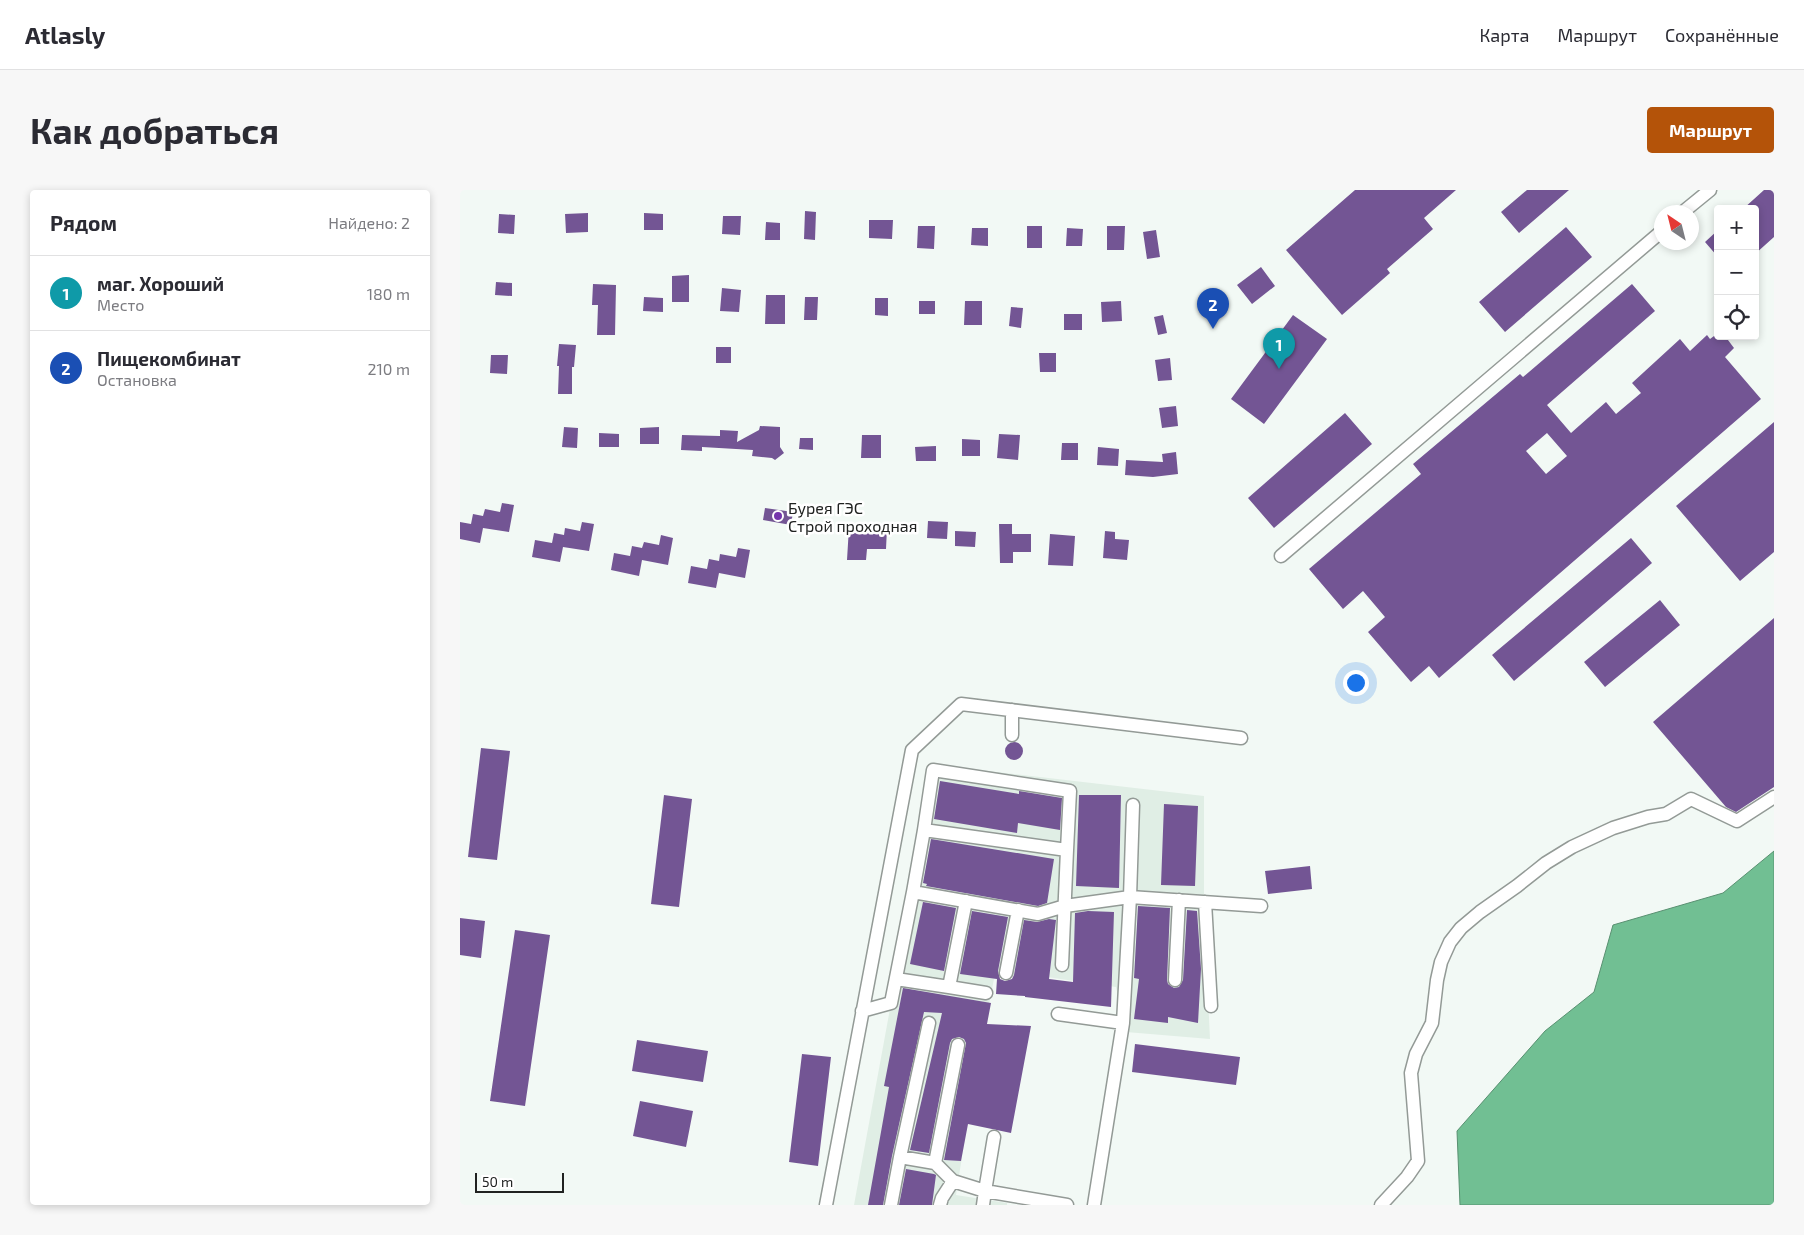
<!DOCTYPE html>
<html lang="ru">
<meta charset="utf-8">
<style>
:root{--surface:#fff;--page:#f7f7f7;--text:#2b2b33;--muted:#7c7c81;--line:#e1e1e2;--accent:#b45309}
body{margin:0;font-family:"Exo 2",sans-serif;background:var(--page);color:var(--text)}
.controls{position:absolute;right:15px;top:15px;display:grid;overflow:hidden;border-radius:5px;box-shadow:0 2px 8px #0003}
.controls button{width:45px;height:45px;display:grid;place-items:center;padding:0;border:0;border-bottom:1px solid var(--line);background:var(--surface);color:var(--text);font:25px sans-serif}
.compass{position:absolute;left:1194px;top:15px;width:45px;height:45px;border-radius:50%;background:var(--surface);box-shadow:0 2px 8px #0003;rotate:325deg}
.scale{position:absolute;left:15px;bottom:12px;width:89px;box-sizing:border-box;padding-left:5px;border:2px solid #202221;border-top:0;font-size:14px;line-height:18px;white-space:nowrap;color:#202221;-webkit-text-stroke:4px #fff;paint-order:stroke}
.you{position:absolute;left:895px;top:492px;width:18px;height:18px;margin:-12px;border:4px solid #fff;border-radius:50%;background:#1a73e8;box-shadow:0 0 0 8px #1a73e833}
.badge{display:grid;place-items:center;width:32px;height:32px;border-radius:50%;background:var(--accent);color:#fff;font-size:16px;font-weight:700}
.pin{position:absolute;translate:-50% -41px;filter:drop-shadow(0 1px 2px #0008)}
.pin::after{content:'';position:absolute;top:26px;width:18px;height:15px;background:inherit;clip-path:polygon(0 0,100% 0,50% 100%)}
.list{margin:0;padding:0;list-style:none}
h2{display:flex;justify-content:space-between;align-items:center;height:65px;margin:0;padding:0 20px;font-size:21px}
h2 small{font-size:16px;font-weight:400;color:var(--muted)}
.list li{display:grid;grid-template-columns:32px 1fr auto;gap:15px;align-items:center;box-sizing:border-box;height:75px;padding:0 20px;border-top:1px solid var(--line)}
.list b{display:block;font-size:19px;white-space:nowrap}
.list p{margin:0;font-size:16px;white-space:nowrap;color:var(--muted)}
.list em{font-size:16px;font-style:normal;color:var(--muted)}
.icon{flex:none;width:28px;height:28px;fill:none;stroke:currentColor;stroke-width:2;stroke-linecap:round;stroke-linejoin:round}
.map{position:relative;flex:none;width:1314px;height:1015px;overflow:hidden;border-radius:5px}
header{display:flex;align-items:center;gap:30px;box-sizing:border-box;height:70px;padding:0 25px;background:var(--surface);border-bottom:1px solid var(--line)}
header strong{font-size:24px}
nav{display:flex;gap:28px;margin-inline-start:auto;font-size:18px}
.intro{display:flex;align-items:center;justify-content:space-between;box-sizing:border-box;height:120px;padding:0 30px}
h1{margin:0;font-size:35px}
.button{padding:12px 22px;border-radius:5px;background:var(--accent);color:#fff;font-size:18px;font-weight:700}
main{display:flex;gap:30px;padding:0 30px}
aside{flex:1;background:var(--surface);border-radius:5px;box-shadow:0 2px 8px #0003}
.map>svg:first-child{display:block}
.built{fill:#e0eee5}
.water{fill:#71bf93;stroke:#599071}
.building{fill:#735594;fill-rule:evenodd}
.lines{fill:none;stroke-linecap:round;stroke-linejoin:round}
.street-casing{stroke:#939a96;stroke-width:15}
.street{stroke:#fff;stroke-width:12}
.poi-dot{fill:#7536ab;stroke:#fff;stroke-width:2}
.labels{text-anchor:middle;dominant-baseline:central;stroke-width:5;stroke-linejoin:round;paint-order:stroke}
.poi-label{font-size:16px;fill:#202221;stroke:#fff;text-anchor:start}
</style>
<header>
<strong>Atlasly</strong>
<nav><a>Карта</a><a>Маршрут</a><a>Сохранённые</a></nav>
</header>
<div class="intro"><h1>Как добраться</h1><a class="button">Маршрут</a></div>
<main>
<aside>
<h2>Рядом<small>Найдено: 2</small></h2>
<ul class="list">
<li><span class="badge" style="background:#0f9aa8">1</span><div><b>маг. Хороший</b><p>Место</p></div><em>180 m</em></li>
<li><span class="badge" style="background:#1a4fb4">2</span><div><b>Пищекомбинат</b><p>Остановка</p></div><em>210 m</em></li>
</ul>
</aside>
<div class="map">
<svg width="1314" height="1015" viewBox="0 0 1314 1015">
<rect width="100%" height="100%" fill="#f2f9f5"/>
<!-- built -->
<path class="built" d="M468,574L744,606V722L750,849L666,842L656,797L566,784L534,789L515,884L496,1005L547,1013V1015H394L434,797Z"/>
<!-- water -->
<path class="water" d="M1314,661V1015H1000L997,941L1085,841L1134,802L1153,735L1263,703Z"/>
<!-- building -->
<path class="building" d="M895,0H996L964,28L973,39L927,79L930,83L882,125L826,60Z
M1067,0H1109L1059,43L1041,22Z
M1304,0H1314V47L1295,64V19H1283Z
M345,21L356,22L355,50L344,49Z
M128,23V42L106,43L105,24Z
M184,23L203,24V40H184Z
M39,24L55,25L54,44L38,43Z
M263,26H281L280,45L262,44Z
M409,30H433L432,49L409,48Z
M306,32L320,33V50H305Z
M458,36H475L474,59L457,58Z
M567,36H582V58H567Z
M647,36H665L664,60H647Z
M1106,37L1132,67L1045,142L1019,112Z
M512,38H528V56L511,55Z
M607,38L623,39L622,56H606Z
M696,40L700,67L687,69L683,42Z
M1258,40V67L1245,52Z
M801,77L815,96L792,114L777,95Z
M229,85V112H212V86Z
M36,92L52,93V106L35,105Z
M133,94L156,95L155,145H137L138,115H132Z
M1172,94L1195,121L1087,215L1111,243L1146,212L1156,224L1181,203L1172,193L1220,149L1230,161L1247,145L1250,149L1254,146H1265L1274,158L1265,167L1301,209L979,488L969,476L951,492L908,442L925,427L903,401L883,419L849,379L961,284L953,274L1060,184L1063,187ZM1087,243L1107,266L1086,284L1066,261Z
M262,98L281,100L279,122L260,121Z
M306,105H325V134H305Z
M184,107L203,108V122L183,121Z
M345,107H358L357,130H344Z
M415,108H428V126L415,125Z
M459,111H475V124H459Z
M505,111H522V135H504Z
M661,111L662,131L642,132L641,112Z
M551,117L563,118L561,138L549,136Z
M604,124H622V140H604Z
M703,125L707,143L698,145L694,127Z
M833,125L867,149L804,234L771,209Z
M99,154L116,155L114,177H112V204H98L99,176H97Z
M256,157H271V173H256Z
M579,163H596V182H580Z
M31,165H48L47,184L30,183Z
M710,168L712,190L698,191L695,170Z
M716,216L718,236L702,238L699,218Z
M885,223L912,254L814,338L788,308Z
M1314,232V362L1280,391L1216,316Z
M300,236L320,237V257L324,263L315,270L312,268L292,266L293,260L242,257V261L221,260L222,245L260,246V240L278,241L277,252L299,240Z
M104,237L118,238L117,258L102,257Z
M199,237V254H180V238Z
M139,243L159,244V257H139Z
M539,244L560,245L558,270L537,268Z
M402,245H421V268H401Z
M340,248H353V260L339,259Z
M502,249L520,250V266H502Z
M602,253H618V270H601Z
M476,256V271H456L455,257Z
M638,257L659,259L658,276L637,275Z
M716,262L718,284L693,287L665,285L666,270L703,272L702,264Z
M42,313L54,315L49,342L23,338L20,353L0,349V332L11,334L13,324L23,326L25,319L40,322Z
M305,318L333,322L331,335L303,330Z
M468,331L488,332L487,349L467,348Z
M122,332L134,334L129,361L103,357L100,372L72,367L75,350L92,353L94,343L104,345L105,338L120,341Z
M539,334H552V344H571V362H553V373H540Z
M389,337L427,338L426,359H407L406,370H387Z
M495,341L516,342L515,357L495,356Z
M645,341L655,342V349L669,350L667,370L643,368Z
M590,344L615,346L613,376L588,375Z
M201,345L213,348L208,375L182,370L179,386L151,380L154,363L170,366L172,356L182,358L184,352L199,355Z
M1171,348L1192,373L1054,491L1032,465Z
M278,358L290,360L285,388L259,383L256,398L228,393L231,376L247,379L249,369L259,371L260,364L276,367Z
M1200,410L1220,435L1145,497L1124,472Z
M1314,428V597L1276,622L1266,617L1193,532Z
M545 561a9 9 0 1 1 18 0a9 9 0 1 1-18 0Z
M21,558L50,561L37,670L8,667Z
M480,591L559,604V601L602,608L600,640L558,633L557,643L474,629Z
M204,605L232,609L219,717L191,714Z
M619,605H661L659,698L616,696Z
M704,614L738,616L735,696L701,695Z
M471,649L594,669L587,713L578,716L466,696L467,694L463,693Z
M850,676L852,699L808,704L805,681Z
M463,712L496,718L484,781L450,774Z
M678,716L710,718L707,790L708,794L714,798L719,797L723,790L727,720L737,721L741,779L738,833L708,827V833L674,829L679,789L674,788Z
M512,721L548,727L538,781L540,789L545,791L552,789L554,785L564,730L577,732L589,729L596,730L589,789L613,792L615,723L628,721L654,722L651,817L565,807V806L536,804L537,789L500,784Z
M0,728L25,731L21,768L0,765Z
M55,740L90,745L65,916L30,911Z
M443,798L531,813L527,834L571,836L551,943L508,934L501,971L484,970L506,853L504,849L499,847L492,849L490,853L469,963L450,960L482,823L464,822L432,966L423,1015H408L429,897L424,896Z
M177,850L248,861L243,892L172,881Z
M675,854L780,867L776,895L672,882Z
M342,864L371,867L358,976L329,972Z
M180,911L233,921L226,957L173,946Z
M446,979L474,984L476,985L472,1015H439Z"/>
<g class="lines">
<!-- street casing -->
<g class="street-casing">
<path id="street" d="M1223,22L1250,0
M821,366L1202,41
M552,520V545
M464,640L473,580L610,601L607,660
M453,702L464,640L607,660L602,775
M745,712L751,816
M546,783L558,720
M436,789L489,797L506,711
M715,790L719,710
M489,797L526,803
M402,821L431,813L453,702L578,724L605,716L670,707L801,716
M598,824L663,833
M469,833L440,967L475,973
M493,991L475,973L498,855
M366,1015L452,560L501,514L781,548
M431,1015L440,967
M480,1015L482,1008L493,991L525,1001L534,947
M523,1015L525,1001L607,1015
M634,1015L663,833L670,707L673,615
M921,1015L947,987L958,971L951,883L956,864L972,833L977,790L981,772L990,752L1001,738L1020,722L1057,696L1086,673L1112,657L1153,638L1188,627L1206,624L1231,609L1277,631L1314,607"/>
</g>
<!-- street -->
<use href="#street" class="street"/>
</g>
<!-- markers -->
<circle class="poi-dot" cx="318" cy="326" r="5"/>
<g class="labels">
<!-- poi labels -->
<g class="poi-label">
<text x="328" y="317">Бурея ГЭС<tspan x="328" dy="18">Строй проходная</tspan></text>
</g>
</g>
</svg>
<div class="controls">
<button>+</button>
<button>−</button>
<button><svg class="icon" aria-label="locate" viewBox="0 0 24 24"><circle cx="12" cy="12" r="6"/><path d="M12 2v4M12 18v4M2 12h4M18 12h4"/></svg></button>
</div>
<svg class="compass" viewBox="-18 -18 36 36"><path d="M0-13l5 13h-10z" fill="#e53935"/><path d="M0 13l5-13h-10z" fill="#7c7c81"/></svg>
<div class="scale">50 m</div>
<div class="you"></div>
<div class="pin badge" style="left:819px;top:179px;background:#0f9aa8">1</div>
<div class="pin badge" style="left:753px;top:139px;background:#1a4fb4">2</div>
</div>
</main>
